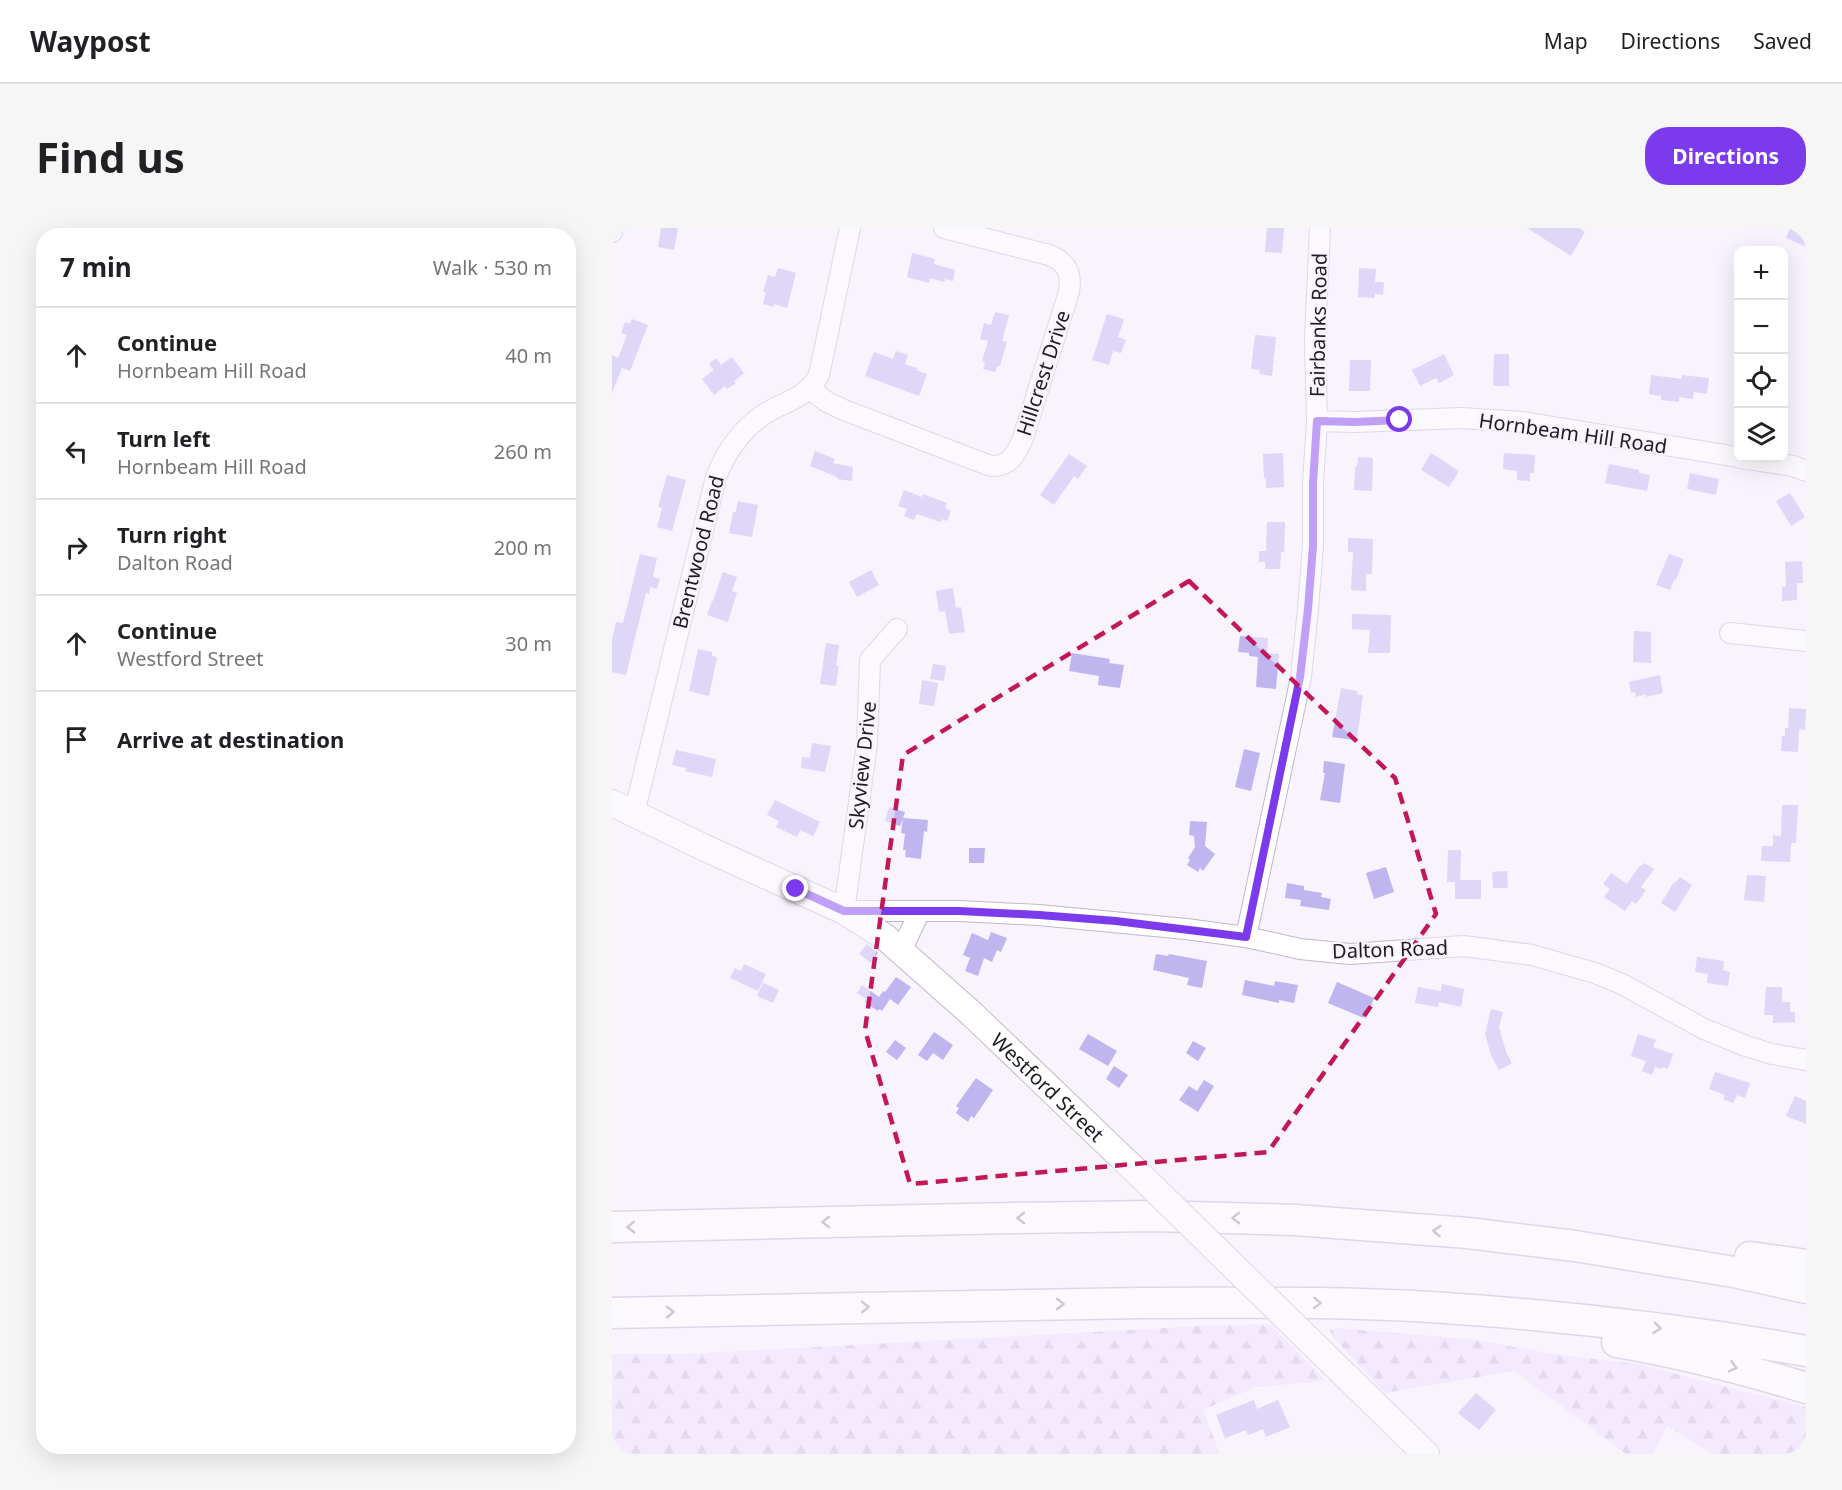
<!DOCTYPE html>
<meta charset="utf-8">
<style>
:root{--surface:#fff;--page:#f6f6f6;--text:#202124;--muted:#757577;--line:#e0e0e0;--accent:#7c3aed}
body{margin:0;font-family:"Noto Sans",sans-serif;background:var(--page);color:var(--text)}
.controls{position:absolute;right:18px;top:18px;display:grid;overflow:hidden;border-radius:12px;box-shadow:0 6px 24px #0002}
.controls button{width:54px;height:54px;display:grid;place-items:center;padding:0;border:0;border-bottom:2px solid var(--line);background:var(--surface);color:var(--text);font:30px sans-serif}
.stop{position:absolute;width:18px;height:18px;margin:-14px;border:4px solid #7c3aed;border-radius:50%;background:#fff}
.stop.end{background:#7c3aed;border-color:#fff;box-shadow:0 2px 6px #0008}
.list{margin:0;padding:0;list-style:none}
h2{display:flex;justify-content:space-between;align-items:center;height:78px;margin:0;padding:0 24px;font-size:26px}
h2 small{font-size:20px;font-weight:400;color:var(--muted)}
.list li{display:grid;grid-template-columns:39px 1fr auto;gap:18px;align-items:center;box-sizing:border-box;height:96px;padding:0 24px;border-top:2px solid var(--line)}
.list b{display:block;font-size:22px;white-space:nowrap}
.list p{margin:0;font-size:20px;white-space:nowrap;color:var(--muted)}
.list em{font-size:20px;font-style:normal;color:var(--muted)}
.icon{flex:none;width:33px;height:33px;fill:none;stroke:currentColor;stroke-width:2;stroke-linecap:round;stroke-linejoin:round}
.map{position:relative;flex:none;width:1194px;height:1226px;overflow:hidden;border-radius:24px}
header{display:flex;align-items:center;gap:36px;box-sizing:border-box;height:84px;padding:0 30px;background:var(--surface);border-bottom:2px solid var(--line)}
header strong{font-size:28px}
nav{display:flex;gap:33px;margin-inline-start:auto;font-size:21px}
.intro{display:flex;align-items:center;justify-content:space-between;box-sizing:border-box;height:144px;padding:0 36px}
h1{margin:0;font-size:42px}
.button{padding:15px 27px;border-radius:24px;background:var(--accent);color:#fff;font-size:21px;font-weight:700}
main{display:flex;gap:36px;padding:0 36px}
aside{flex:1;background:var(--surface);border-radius:24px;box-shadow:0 6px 24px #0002}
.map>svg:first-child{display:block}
.forest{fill:url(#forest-firs)}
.building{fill:#bfb6ef}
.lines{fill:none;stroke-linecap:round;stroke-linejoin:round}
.minor-casing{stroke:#c1b7cf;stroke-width:22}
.major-casing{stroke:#c1b7cf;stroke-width:28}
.highway-casing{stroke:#c1b7cf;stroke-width:33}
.minor{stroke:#fff;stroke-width:20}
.major{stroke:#fff;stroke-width:26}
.highway{stroke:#fff;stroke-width:30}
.major-bridge-casing{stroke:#c1b7cf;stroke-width:28;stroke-linecap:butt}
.major-bridge{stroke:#fff;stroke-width:26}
.oneway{stroke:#9a989c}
.route{stroke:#7c3aed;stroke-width:8}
.marked{fill:none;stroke:#c2185b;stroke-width:4.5;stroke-dasharray:12 8;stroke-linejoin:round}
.labels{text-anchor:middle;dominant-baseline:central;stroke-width:4.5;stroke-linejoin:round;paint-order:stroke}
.street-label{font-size:20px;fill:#1e1a22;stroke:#f8f3fd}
</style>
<header>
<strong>Waypost</strong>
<nav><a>Map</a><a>Directions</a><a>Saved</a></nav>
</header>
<div class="intro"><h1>Find us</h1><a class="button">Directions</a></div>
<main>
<aside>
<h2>7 min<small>Walk · 530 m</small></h2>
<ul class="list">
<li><svg class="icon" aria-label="ahead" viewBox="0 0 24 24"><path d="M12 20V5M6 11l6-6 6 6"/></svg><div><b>Continue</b><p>Hornbeam Hill Road</p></div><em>40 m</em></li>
<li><svg class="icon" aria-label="left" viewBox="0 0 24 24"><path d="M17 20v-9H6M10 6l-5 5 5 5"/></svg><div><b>Turn left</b><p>Hornbeam Hill Road</p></div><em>260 m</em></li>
<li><svg class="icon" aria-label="right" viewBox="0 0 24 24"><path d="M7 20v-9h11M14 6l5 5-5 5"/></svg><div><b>Turn right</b><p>Dalton Road</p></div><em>200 m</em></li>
<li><svg class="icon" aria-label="ahead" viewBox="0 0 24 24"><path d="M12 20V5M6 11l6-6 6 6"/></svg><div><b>Continue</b><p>Westford Street</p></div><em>30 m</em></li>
<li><svg class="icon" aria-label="arrive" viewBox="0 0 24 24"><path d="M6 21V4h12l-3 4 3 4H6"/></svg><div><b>Arrive at destination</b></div></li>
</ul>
</aside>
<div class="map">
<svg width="1194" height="1226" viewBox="0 0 1194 1226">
<defs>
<pattern id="forest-firs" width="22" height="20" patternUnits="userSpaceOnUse" patternTransform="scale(1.5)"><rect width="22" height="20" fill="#eddffd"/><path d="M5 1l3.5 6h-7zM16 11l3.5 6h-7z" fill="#cbbfd9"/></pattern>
</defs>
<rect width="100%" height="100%" fill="#f8f3fd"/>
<!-- forest -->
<path class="forest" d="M658,1096L714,1153L644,1159L591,1182L608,1226H0V1126H76L590,1098Z
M725,1100L863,1112L942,1126L1025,1136L1194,1179V1226H1101L1055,1198L1041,1226H1014L902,1143L773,1165L720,1108L718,1102Z"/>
<!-- building -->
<path class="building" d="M49,0H66L62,22L46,19Z
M655,0H672L670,25L653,24Z
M915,0H967L973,4L959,28Z
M1178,0H1194V19L1174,10Z
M300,25L323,31L322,36L343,42L341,53L333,51L332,54L318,50L317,55L295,49Z
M166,40L184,45L175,80L162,76V79L151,76L154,64H151L156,47L163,49Z
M747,40L764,41L763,54H772L771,67L763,66V70L746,69Z
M383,84L397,87L390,113L395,114L388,138H385L383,144L371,141L373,134L370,133L376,113L368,111L372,95L379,97Z
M495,86L512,91L506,109L514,112L509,125L501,123L497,137L480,132Z
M20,91L36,97L18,143L10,140L0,165V127L6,130L15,107L9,105L13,94L18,96Z
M643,107L664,109L660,148L647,146L648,142L639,141Z
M284,123L296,127L293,136L305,140L304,142L315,146L307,168L253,148L262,124L281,131Z
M832,126L842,147L827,155L824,150L808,158L800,142Z
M882,126H897V158H881Z
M120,129L132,145L122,153L124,155L115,161L113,158L102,167L90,151L102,142L97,136L104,130L109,137Z
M738,132H759L758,163H737Z
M1039,147L1070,151V147L1097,150L1095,166L1082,164L1081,171L1067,169V174L1049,172V168L1037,166Z
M203,223L223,231L221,235L241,239L240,253L225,251V249L198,238Z
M671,225L672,259L654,260V250H652L651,226Z
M819,225L847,243L837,259L809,242Z
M892,225L923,227L922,245H918V253L905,252V243L891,241Z
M457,226L475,238L466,251L462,248L442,277L428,267Z
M746,229L761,230L760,263L742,262L743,239H745Z
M997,236L1027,242V245L1038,247L1035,263L993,255Z
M1078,245L1107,251L1104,267L1075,261Z
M55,247L74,252L60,303L45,299L50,280L46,279Z
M292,262L310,269L311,266L335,275L333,280L339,283L335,293L330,291L329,294L305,286L302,292L292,288L295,281L286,278Z
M1178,265L1193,289L1179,298L1164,273Z
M126,273L146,277L140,309L117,305L121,284H124Z
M655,294H673L672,324H669L668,341H653V334H647V323H654Z
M736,310L761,311L760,346H754V363L739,362L741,324H736Z
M28,326L45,330L41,349L48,351L45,361L38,359L37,366L34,365L14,447L0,444V411L4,394L11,395Z
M1057,326L1072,331L1064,352H1062L1058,362L1044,357Z
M1190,333L1191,355H1185V372L1170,373V359H1174L1173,334Z
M259,342L267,357L245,369L237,354Z
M111,344L125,349L120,363L125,365L116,394L95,387L100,373H101Z
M341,360L344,380L349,379L353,404L337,406L333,383L327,384L324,363Z
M740,386L779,387L778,425H756L758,402L740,401Z
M1022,403L1039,404V435L1021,434Z
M628,408L656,410L655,425L667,426L664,461L644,459L646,429L637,428V425L626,424Z
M214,415L227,417L224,437L227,438L224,458L208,456Z
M86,421L100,424V428L105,429L97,468L77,463Z
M460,425L498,431L497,435L512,437L508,460L486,457L487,448L457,443Z
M321,436L334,438L332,453L318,451Z
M1048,447L1051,465L1034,469V466L1024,469L1023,464L1019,465L1017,454Z
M310,452L326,455L322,478L307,476Z
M729,460L745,463V466L751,467L745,510L742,509V512L720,509Z
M1177,480L1194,481L1193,502L1187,501L1186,524L1169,523L1170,508H1173V500H1176Z
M200,515L219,518L213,544L189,540L190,529L198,530Z
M632,521L648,525L639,563L623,559Z
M64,522L104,531L100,549L73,543L74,540L60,537Z
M712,533L733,536L728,575L708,572L713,545H711Z
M163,572L208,594L201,608L188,602L185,609L164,599L167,593L155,587Z
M1170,577H1186L1184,615H1179L1178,634L1149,633L1150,618H1161V607L1169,608Z
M277,579L293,584L291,590L316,592L315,604L312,603L309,631L293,629L294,622H291L293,606L289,605L291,591L288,598L273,593Z
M578,593L595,594L593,618L603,626L591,643L588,640L586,644L575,637L578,632L576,630L583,619L582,608L577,607Z
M357,620H373L372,635H357Z
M836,622H849L848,652H869V671H843V654H835Z
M1032,635L1042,641L1029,659L1034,662L1024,676L1020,673L1013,683L992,669L998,661L991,656L999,645L1015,656L1028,637L1030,638Z
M774,639L782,664L762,671L754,645Z
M895,643L896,660H881L880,644Z
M1135,647L1154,648L1152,674L1132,672Z
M1068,649L1080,657L1063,684L1049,675L1062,654L1063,655Z
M675,655L692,658V662L710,665L709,669L719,671L717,682L688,678L689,672L673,670Z
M379,704L395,710L389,724L385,722L380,734L372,730L366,748L353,743L358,730L351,727L360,705L376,712Z
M255,716L266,725L259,735L247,726Z
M544,726L556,728L557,726L595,733L590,760L575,757L577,750L541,742Z
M1085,729L1112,733L1111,742L1118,744L1116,758L1095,755L1096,746L1083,744Z
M132,736L154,746L146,763L118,750L123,740L129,743Z
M284,749L299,759L286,777L278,771L270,783L267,781L266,783L252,774L254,771L245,765L250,757L267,769L271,763L273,764Z
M633,752L662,758L663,753L686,757L682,775L667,772V775L630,767Z
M725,754L762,770L754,791L716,775Z
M151,755L167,762L161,775L145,768Z
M830,756L852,761L849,779L827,774L826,779L803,775L806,759L829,763Z
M1154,759H1170V774H1178V784H1183V794L1161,795V787H1152Z
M879,781L891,784L887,799L894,824L900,835L887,842L879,827L873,806Z
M322,804L341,817L331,832L321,825L315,833L306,827Z
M476,806L505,823L496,838L467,821Z
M1026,806L1044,812L1041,819L1061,826L1056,841L1050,839L1049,841L1043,839L1040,847L1030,843L1034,833L1019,828Z
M283,812L294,820L285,832L274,824Z
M581,813L594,820L586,833L574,825Z
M502,838L516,847L507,860L494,851Z
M1103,844L1138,855L1133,870L1125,867L1121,875L1111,871L1113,867L1097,861Z
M364,850L381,862L362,890L359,888L356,894L344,885L347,880L344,878Z
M592,852L602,858L586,884L567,872L577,858L585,863Z
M1183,868L1194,873V896L1174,888Z
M864,1165L884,1182L867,1202L846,1185Z
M642,1172L645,1181L666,1172L678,1199L654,1209L651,1201L636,1207L634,1202L613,1210L604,1187Z"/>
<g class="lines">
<!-- minor casing -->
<g class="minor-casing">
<path id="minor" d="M0,4L1,0
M198,161L215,174L232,182L376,237C396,242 405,225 411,210L457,64C460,45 455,34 437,27L332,0
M705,193L703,112L708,0
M1129,230L1181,238L1194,243
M285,401L258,432L255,516L232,683H347L427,687L574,701L634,709L688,721L738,726L851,718L920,727L983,745L1010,756L1092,801L1134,818L1160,826L1194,832
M1118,405L1194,413
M22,586L104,249C114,224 129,202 151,187C173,172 192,173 207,147L238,0
M634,709L689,449L696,381L701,318V255L705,193L743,194L849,190L911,194L1126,229
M289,723L308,683"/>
</g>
<!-- major casing -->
<g class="major-casing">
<g id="major">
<path id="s1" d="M0,575L93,620L232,683L273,709L361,787L527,946"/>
<path d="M698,1113L814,1226"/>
</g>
</g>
<!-- highway casing -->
<g class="highway-casing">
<path id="highway" d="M0,999L399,990L540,988L683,992L856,1005L963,1018L1122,1044L1194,1060
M1138,1029L1194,1037
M0,1085C176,1082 353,1077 529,1075C626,1075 722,1073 818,1079C944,1087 1070,1101 1194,1123
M1005,1114C1069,1125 1132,1141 1194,1160"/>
</g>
<!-- minor -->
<use href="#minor" class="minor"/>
<!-- major -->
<use href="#major" class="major"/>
<!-- highway -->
<use href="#highway" class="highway"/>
<!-- major-bridge casing -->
<g class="major-bridge-casing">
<path id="major-bridge" d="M527,946L698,1113"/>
</g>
<!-- major-bridge -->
<use href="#major-bridge" class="major-bridge"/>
</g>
<!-- one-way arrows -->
<defs><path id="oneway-chevron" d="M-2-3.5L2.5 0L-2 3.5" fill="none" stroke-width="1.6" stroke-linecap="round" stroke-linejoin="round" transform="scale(1.5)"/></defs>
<g class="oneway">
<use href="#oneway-chevron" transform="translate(409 990) rotate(179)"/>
<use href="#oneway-chevron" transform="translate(624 990) rotate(-179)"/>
<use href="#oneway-chevron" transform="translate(214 994) rotate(179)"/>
<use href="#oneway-chevron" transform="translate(19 999) rotate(179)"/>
<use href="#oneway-chevron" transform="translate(825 1003) rotate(-176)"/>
<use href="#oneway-chevron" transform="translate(705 1075) rotate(2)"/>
<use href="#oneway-chevron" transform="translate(448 1076)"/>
<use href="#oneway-chevron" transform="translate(253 1079) rotate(-1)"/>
<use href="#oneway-chevron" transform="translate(58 1084) rotate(-1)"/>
<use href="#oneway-chevron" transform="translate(1045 1100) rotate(6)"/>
<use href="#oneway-chevron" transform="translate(1121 1139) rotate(14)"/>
</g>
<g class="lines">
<!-- route -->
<path class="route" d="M184,661L232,683H347L427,687L504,693L634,709L688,449L696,381L701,318V255L705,193L743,194L788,192"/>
</g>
<!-- marked area -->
<path d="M0 0H1194V1226H0ZM577,353L783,550L824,686L656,924L298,956L253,802L291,527Z" fill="#f8f3fd" fill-opacity=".55" fill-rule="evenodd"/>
<path class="marked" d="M577,353L783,550L824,686L656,924L298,956L253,802L291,527Z"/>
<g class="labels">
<!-- street labels -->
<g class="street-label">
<text transform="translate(706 97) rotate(-89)">Fairbanks Road</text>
<text transform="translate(431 145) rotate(-72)">Hillcrest Drive</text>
<text transform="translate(961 205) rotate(8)">Hornbeam Hill Road</text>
<text transform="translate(86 324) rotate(-76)">Brentwood Road</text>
<text transform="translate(250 537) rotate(-84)">Skyview Drive</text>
<text transform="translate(778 721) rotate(-2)">Dalton Road</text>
<text stroke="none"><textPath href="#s1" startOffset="526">Westford Street</textPath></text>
</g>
</g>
</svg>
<div class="controls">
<button>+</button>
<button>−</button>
<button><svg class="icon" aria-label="locate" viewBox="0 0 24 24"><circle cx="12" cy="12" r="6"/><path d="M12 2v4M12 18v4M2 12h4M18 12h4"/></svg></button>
<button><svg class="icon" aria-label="layers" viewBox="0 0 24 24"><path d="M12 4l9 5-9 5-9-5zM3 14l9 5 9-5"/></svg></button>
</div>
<div class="stop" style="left:788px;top:192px"></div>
<div class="stop end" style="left:184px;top:661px"></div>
</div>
</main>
